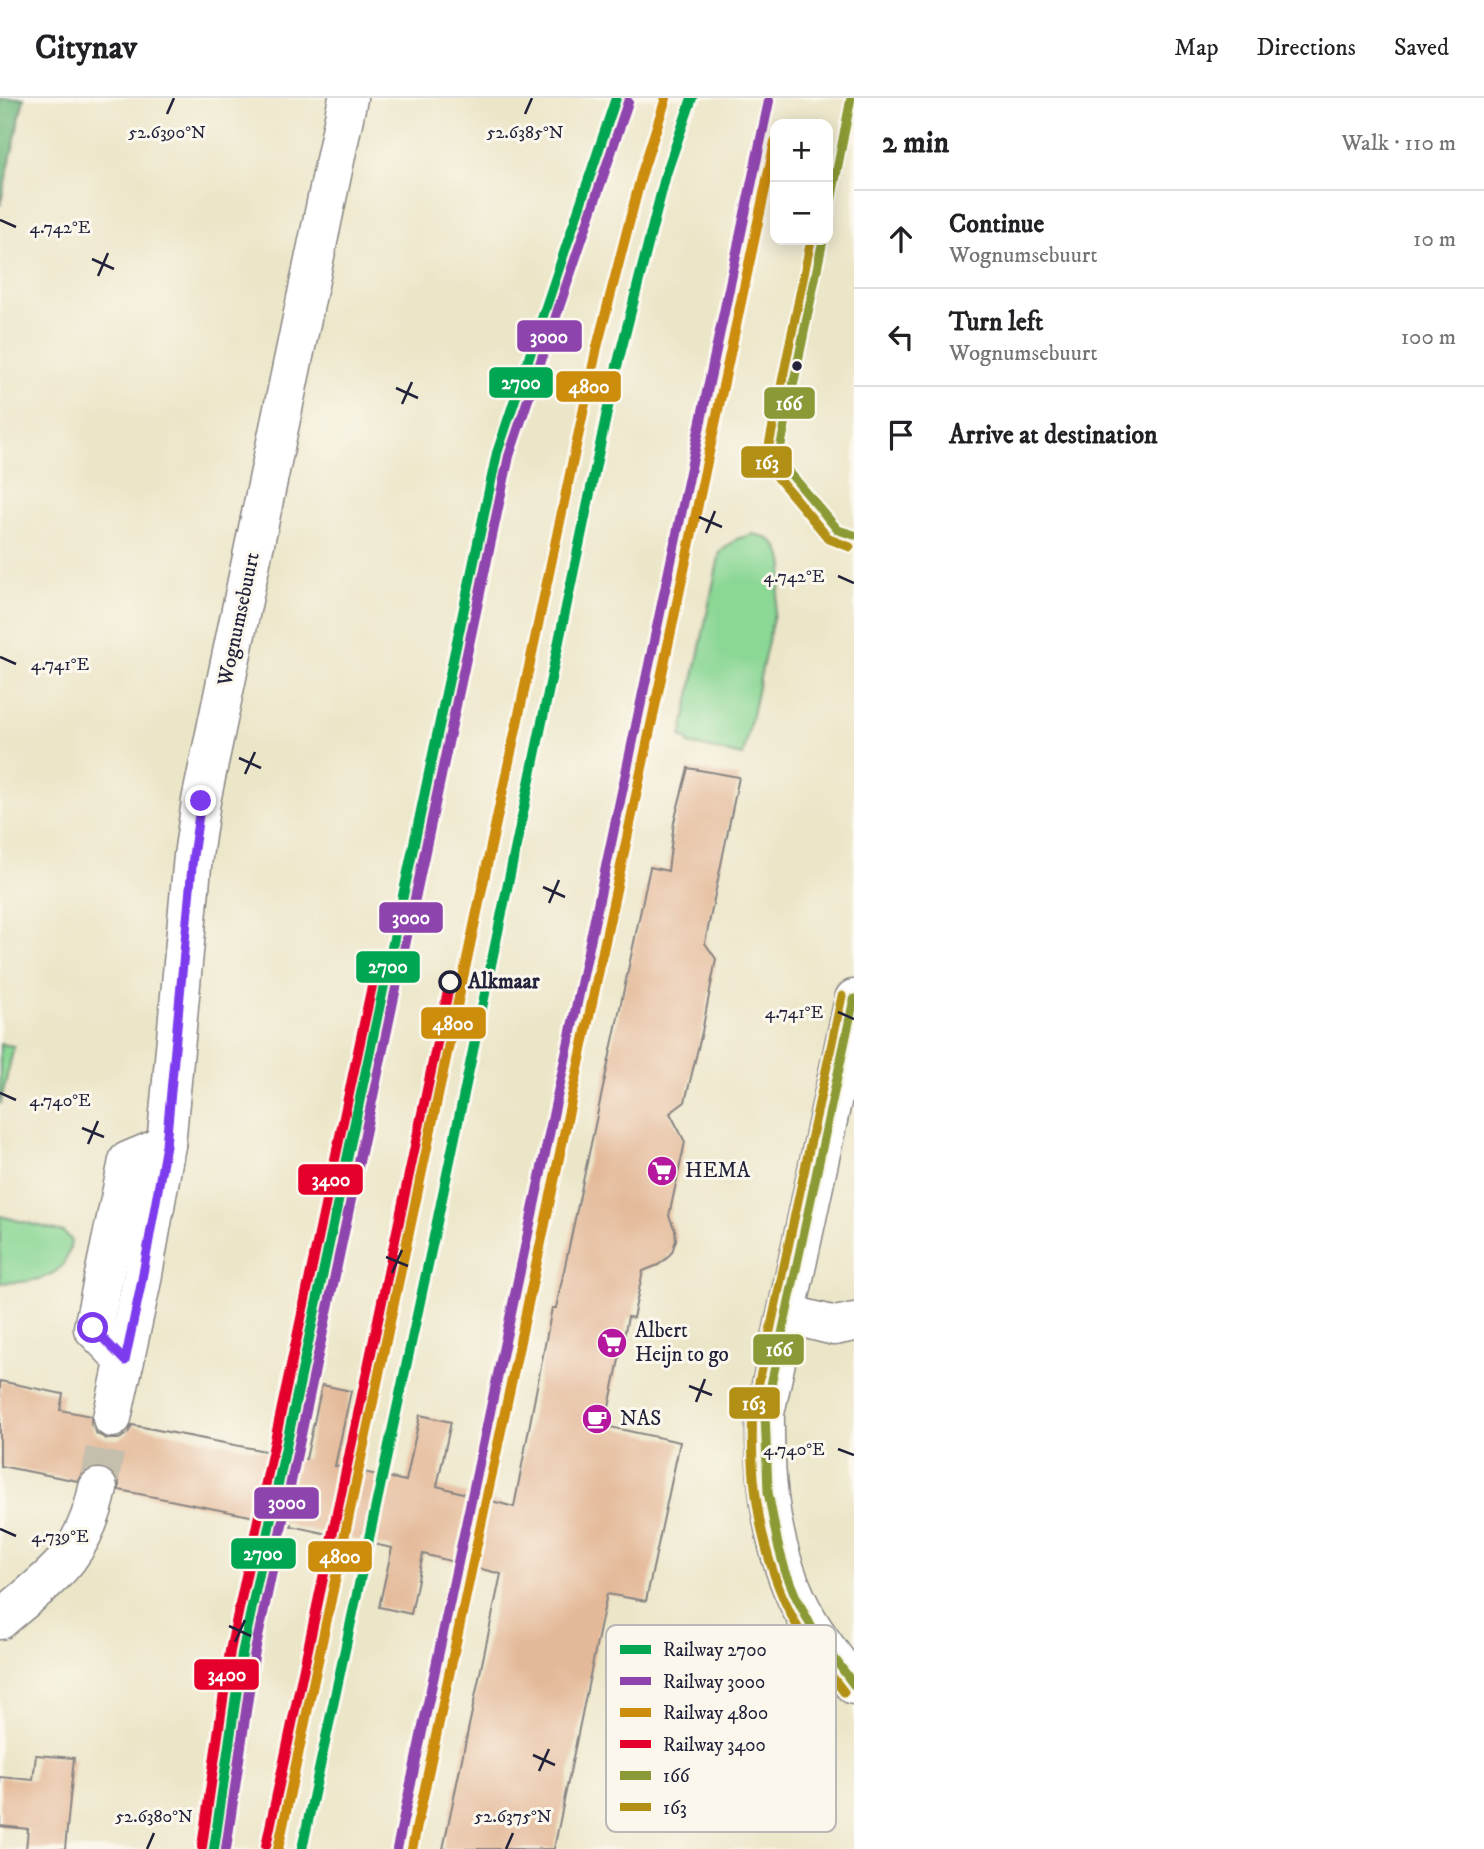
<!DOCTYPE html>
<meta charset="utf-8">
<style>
:root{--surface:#fff;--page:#f2f2f2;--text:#202124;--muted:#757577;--line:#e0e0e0}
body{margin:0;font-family:"IM FELL DW Pica",serif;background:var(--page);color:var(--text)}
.controls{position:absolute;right:21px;top:21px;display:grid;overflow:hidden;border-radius:14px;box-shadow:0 4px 18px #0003}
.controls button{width:63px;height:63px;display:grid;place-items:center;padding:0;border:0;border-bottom:2px solid var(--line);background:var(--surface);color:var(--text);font:35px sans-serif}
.stop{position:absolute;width:21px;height:21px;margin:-16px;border:5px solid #7c3aed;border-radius:50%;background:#fff}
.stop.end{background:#7c3aed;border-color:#fff;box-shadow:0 2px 7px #0008}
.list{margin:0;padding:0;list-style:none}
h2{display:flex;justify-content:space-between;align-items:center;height:91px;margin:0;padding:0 28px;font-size:30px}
h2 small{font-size:23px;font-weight:400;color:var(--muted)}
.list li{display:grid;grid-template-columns:46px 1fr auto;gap:21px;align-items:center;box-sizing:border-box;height:98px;padding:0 28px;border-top:2px solid var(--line)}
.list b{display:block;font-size:26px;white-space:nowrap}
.list p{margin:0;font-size:23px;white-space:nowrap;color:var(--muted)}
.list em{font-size:23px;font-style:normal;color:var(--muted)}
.icon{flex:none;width:38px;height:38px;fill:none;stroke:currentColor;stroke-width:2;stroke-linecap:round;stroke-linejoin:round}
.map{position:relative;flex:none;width:854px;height:1751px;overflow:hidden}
header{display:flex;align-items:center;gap:42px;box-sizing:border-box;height:98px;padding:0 35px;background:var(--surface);border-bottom:2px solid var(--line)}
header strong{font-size:33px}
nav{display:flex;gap:38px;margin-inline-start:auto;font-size:24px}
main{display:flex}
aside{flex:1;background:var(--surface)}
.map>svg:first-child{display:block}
.green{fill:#8bd795;stroke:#567c68;stroke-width:2}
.forest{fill:#70b87e;stroke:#496d5c;stroke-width:2}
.building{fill:#e4b999}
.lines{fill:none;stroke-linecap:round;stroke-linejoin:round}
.secondary-tunnel{stroke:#c4bfad;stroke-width:38;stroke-dasharray:38 19;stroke-linecap:butt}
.street-casing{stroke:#878482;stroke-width:41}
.secondary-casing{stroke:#878482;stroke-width:41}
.street{stroke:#fff;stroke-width:38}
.secondary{stroke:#fff;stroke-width:38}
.bus-1-casing{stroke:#fbf7ec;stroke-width:14}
.bus-2-casing{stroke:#fbf7ec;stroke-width:14}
.bus-1{stroke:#8b9a36;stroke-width:9}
.bus-2{stroke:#b29015;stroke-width:9}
.rail-1-casing{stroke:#fbf7ec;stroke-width:16}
.rail-2-casing{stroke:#fbf7ec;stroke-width:16}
.rail-3-casing{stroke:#fbf7ec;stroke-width:16}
.rail-4-casing{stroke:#fbf7ec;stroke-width:16}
.rail-1{stroke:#00a651;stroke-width:10}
.rail-2{stroke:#8e44ad;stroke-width:10}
.rail-3{stroke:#cc8c0c;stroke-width:10}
.rail-4{stroke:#e4002b;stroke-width:10}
.route{stroke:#7c3aed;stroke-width:9}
.ticks{fill:none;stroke:#22223b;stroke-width:2.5}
.bus-dot{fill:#22223b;stroke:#fbf7ec;stroke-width:2.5}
.stop-dot{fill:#fbf7ec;stroke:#22223b;stroke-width:3.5}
.labels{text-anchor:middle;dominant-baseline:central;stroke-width:6;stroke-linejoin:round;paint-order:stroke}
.street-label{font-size:21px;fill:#22223b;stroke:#fbf7ec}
.stop-label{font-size:21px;font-weight:bold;fill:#22223b;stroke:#fbf7ec;text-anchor:start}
.poi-label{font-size:21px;fill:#22223b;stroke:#fbf7ec;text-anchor:start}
.key{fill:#fbf7ec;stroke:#bab7b7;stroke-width:2}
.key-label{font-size:19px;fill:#22223b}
.ticks-label{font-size:18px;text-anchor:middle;fill:#22223b;stroke:#fbf7ec;stroke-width:6;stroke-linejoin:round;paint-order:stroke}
.line-badge{stroke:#fbf7ec;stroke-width:2.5}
.badge-label{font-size:19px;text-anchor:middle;font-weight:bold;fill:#fff}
</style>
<header>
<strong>Citynav</strong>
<nav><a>Map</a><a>Directions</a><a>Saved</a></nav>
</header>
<main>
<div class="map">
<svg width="854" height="1751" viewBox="0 0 854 1751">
<rect width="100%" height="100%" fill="#fbf7ec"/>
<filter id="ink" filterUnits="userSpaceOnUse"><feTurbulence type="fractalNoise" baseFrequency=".0143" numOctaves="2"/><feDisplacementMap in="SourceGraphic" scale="14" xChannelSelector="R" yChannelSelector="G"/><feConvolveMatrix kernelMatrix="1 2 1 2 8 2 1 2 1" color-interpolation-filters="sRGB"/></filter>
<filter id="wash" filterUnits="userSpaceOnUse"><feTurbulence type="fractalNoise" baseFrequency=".00686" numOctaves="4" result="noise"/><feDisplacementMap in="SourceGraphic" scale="28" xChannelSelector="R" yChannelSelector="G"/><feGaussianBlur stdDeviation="1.57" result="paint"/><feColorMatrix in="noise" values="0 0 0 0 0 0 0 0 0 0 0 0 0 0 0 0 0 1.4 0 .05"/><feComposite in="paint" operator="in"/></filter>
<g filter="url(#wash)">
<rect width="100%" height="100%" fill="#ece6c9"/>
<!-- green -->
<path class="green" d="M753,436C774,440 781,448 784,469L743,658L688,646V641L681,640L720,454L737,441Z
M0,946L14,948L0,1007Z
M0,1118L63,1134L71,1142C68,1183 32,1184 0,1185Z"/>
<!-- forest -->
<path class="forest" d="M0,0H24L0,108Z"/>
<g id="blocks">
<!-- building -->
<path class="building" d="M688,670L739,679L705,845L716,861L702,934L685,1004L670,1015L685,1044L669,1118L675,1132L676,1142L672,1154L666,1161L658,1167L643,1173L633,1220L628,1219L605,1328L680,1344L646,1503L607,1496L554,1751H443L501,1476L423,1456L411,1516L379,1509L392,1450L291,1428V1426L119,1392V1383L113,1374L102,1369H91L82,1375L78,1383L0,1368V1283L63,1296L60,1312L91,1318V1327L97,1336L107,1341H119L128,1335L132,1327L306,1361L322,1287L351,1293L335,1368L406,1383L420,1317L451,1324L437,1388L514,1409L552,1210H556L650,769L668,773L674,724Z
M36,1657L74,1660L65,1751H26L28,1731L0,1728V1679L33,1682Z"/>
</g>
</g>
<g filter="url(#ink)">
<use href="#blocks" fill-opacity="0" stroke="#878482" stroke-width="2"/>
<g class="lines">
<!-- secondary-tunnel -->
<path class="secondary-tunnel" d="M98,1390L112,1320"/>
<!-- street casing -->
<g class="street-casing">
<path id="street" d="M854,901L765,1315C764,1385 771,1458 807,1521C820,1544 838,1565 854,1587
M787,1216L835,1228L854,1224
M125,1263L93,1230L128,1063L166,1047"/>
</g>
<!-- secondary casing -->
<g class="secondary-casing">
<path id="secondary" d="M112,1320L141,1187L166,1047L193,758L201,703L348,0
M0,1522C21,1504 52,1481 68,1460C83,1440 93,1415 98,1390"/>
</g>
<!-- street -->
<use href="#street" class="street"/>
<!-- secondary -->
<use href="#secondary" class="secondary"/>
<!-- bus-1 casing -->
<g class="bus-1-casing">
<path id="bus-1" d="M828,119L851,0
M823,142L778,361L838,432L854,437
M854,901L765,1315L768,1394L778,1447L785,1472L795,1497L812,1530L854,1587"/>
</g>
<!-- bus-2 casing -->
<g class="bus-2-casing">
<path id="bus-2" d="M811,142L766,362L769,369L829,441L850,449
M842,898L753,1312C749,1386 761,1463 797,1528C810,1552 828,1573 844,1594"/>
</g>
<!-- bus-1 -->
<use href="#bus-1" class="bus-1"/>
<!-- bus-2 -->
<use href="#bus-2" class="bus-2"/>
<!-- rail-1 casing -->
<g class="rail-1-casing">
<path id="rail-1" d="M214,1751L242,1556L497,355L616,0
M302,1751L432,1148L615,276L666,76L692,0"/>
</g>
<!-- rail-2 casing -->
<g class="rail-2-casing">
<path id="rail-2" d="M226,1751L254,1558L509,358L628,4
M397,1751L769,3"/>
</g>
<!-- rail-3 casing -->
<g class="rail-3-casing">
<path id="rail-3" d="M278,1751L597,249L642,75L666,0
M412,1751L775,44"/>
</g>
<!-- rail-4 casing -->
<g class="rail-4-casing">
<path id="rail-4" d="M266,1748L450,884
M202,1749L230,1553L378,860"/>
</g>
<!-- rail-1 -->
<use href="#rail-1" class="rail-1"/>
<!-- rail-2 -->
<use href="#rail-2" class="rail-2"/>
<!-- rail-3 -->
<use href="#rail-3" class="rail-3"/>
<!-- rail-4 -->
<use href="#rail-4" class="rail-4"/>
</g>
</g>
<g class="lines" filter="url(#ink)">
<!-- route -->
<path class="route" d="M93,1230L125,1263L141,1187L166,1047L193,758L201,703"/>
</g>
<!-- ticks -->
<path class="ticks" d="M167,16L174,0M525,16L532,0M0,122L16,129M92,161L114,171M98,178L108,155M396,290L418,300M402,306L412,284M699,419L722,429M706,435L715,413M838,478L854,485M0,559L16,566M239,660L261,670M245,676L255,654M543,789L565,799M549,805L559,782M838,914L854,921M0,995L16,1002M82,1030L104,1039M88,1046L98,1023M386,1159L408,1168M392,1175L402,1152M689,1288L712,1297M696,1304L705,1281M838,1351L854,1357M0,1431L16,1438M229,1528L251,1538M235,1544L245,1522M533,1657L555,1667M539,1673L549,1651M147,1751L154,1735M506,1751L513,1735"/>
<!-- icons -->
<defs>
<g id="supermarket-disc" transform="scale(1.575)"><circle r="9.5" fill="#b5179e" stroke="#fbf7ec"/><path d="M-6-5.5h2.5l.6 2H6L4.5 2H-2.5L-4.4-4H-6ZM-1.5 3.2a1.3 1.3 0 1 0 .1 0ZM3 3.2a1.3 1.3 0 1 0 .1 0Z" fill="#fff"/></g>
<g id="cafe-disc" transform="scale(1.575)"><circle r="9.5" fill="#b5179e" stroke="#fbf7ec"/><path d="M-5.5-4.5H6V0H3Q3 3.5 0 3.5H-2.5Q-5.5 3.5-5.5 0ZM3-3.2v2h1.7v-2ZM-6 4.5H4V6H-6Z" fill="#fff"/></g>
</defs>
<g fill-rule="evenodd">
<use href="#supermarket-disc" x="662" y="1073"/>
<use href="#supermarket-disc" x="612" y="1245"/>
<use href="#cafe-disc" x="597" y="1321"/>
</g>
<!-- markers -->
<circle class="bus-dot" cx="797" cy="268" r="6"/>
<circle class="stop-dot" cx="450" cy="884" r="10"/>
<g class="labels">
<!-- street labels -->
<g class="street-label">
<text transform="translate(239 521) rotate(-78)">Wognumsebuurt</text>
</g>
<!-- stop labels -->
<g class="stop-label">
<text x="468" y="884">Alkmaar</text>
</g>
<!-- poi labels -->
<g class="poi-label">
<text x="685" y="1073">HEMA</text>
<text x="635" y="1233">Albert<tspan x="635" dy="24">Heijn to go</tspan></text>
<text x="620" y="1321">NAS</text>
</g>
</g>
<!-- legend -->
<rect x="606" y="1527" width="230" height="207" rx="10" class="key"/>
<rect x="620" y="1547" width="31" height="9" fill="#00a651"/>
<rect x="620" y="1579" width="31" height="8" fill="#8e44ad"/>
<rect x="620" y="1610" width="31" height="9" fill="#cc8c0c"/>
<rect x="620" y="1642" width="31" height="8" fill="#e4002b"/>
<rect x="620" y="1673" width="31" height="9" fill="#8b9a36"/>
<rect x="620" y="1705" width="31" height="8" fill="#b29015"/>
<g class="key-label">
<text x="663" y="1558">Railway 2700</text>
<text x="663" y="1590">Railway 3000</text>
<text x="663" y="1621">Railway 4800</text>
<text x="663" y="1653">Railway 3400</text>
<text x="663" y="1684">166</text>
<text x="663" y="1716">163</text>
</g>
<g class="ticks-label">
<text x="167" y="40">52.6390°N</text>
<text x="525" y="40">52.6385°N</text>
<text x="60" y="135">4.742°E</text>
<text x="794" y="484">4.742°E</text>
<text x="60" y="572">4.741°E</text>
<text x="794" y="920">4.741°E</text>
<text x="60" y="1008">4.740°E</text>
<text x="794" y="1357">4.740°E</text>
<text x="60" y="1444">4.739°E</text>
<text x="154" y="1724">52.6380°N</text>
<text x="513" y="1724">52.6375°N</text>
</g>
<g class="line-badge">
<rect x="516" y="221" width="67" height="34" rx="7" fill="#8e44ad"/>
<rect x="488" y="268" width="66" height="33" rx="7" fill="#00a651"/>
<rect x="555" y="272" width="67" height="33" rx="7" fill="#cc8c0c"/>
<rect x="763" y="288" width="53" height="34" rx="7" fill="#8b9a36"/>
<rect x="740" y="347" width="53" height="34" rx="7" fill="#b29015"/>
<rect x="378" y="803" width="66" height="33" rx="7" fill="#8e44ad"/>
<rect x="355" y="852" width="66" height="34" rx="7" fill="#00a651"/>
<rect x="420" y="908" width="67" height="34" rx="7" fill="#cc8c0c"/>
<rect x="297" y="1065" width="67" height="33" rx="7" fill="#e4002b"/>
<rect x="752" y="1235" width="53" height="33" rx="7" fill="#8b9a36"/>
<rect x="728" y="1288" width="53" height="34" rx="7" fill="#b29015"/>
<rect x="253" y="1388" width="67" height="34" rx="7" fill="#8e44ad"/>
<rect x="230" y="1439" width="67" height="33" rx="7" fill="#00a651"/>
<rect x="307" y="1442" width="66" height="33" rx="7" fill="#cc8c0c"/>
<rect x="193" y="1560" width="67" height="33" rx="7" fill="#e4002b"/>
</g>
<g class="badge-label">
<text x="549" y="245">3000</text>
<text x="521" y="291">2700</text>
<text x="589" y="295">4800</text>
<text x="789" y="312">166</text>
<text x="767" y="371">163</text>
<text x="411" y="826">3000</text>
<text x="388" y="875">2700</text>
<text x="453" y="932">4800</text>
<text x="331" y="1088">3400</text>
<text x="779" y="1258">166</text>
<text x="754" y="1312">163</text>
<text x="287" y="1411">3000</text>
<text x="263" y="1462">2700</text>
<text x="340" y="1465">4800</text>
<text x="227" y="1583">3400</text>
</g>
</svg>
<div class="controls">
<button>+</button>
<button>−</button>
</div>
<div class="stop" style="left:93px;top:1230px"></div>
<div class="stop end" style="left:201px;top:703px"></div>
</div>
<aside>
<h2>2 min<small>Walk · 110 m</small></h2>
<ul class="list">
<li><svg class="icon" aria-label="ahead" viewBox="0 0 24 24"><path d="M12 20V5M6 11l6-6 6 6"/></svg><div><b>Continue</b><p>Wognumsebuurt</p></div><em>10 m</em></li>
<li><svg class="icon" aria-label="left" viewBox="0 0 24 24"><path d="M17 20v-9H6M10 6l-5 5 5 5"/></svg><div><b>Turn left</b><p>Wognumsebuurt</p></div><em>100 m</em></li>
<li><svg class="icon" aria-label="arrive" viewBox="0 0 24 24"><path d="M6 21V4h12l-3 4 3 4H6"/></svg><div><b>Arrive at destination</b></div></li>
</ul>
</aside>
</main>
